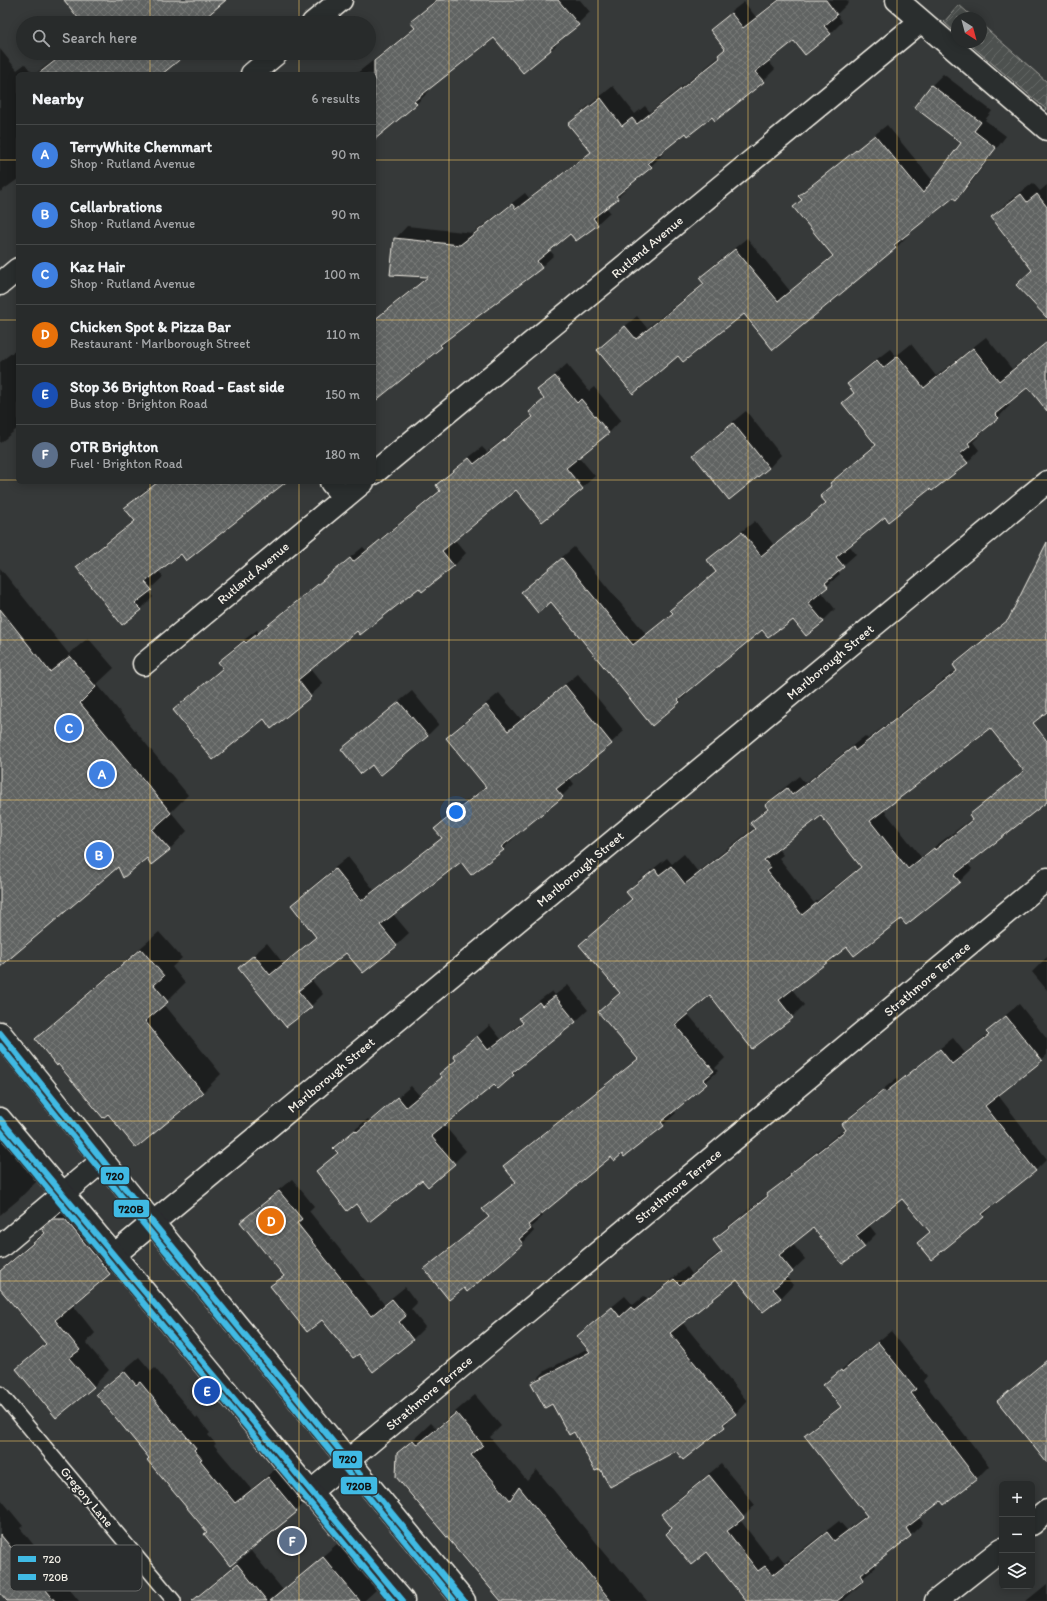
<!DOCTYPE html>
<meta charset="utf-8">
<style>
:root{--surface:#282b2b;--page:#303333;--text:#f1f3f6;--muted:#a5a7a9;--line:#444747;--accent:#ffd166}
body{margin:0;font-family:Itim,sans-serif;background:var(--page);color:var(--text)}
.controls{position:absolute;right:12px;bottom:12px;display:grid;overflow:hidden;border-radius:6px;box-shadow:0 2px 10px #0003}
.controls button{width:36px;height:36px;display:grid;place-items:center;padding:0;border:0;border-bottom:1px solid var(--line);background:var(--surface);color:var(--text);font:20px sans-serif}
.compass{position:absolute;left:951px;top:12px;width:36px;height:36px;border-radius:50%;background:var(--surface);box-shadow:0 2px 10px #0003;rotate:144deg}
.you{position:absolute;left:456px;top:812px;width:14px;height:14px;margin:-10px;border:3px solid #fff;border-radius:50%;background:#1a73e8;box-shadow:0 0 0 6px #1a73e833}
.badge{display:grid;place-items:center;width:26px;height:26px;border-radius:50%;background:var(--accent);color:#fff;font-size:13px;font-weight:700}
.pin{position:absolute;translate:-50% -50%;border:2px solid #fff;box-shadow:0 1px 4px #0006}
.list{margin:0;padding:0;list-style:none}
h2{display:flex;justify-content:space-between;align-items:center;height:52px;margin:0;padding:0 16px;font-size:17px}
h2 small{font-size:13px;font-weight:400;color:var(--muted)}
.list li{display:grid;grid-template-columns:26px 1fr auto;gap:12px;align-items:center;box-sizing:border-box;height:60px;padding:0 16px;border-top:1px solid var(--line)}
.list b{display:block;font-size:15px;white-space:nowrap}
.list p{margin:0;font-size:13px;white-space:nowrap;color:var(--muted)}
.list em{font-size:13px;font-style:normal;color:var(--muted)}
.icon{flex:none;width:22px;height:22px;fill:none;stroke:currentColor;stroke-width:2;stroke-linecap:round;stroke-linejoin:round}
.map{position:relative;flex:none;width:1047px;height:1601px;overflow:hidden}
.search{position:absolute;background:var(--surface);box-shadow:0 2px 10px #0003;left:16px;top:16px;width:360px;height:44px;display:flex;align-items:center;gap:10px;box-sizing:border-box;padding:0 14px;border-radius:22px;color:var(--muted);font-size:15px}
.panel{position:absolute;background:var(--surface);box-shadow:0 2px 10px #0003;left:16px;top:72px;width:360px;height:412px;border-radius:6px}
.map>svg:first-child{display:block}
.garden{fill:url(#garden-furrows);stroke:#a1a19c}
.shadow{fill:#0007;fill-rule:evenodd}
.building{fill:url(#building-cross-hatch);stroke:#f4f1e8;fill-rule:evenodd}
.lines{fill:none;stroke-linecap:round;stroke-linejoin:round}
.service-casing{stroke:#f4f1e8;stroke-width:16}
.minor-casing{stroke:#f4f1e8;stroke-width:25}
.primary-casing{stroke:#f4f1e8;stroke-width:25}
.service{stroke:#2a2d2e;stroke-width:13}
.minor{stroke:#2a2d2e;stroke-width:22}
.primary{stroke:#2a2d2e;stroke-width:22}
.bus-1-casing{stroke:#2a2d2e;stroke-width:9}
.bus-2-casing{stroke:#2a2d2e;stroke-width:9}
.bus-1{stroke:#40bae4;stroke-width:6}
.bus-2{stroke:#40bae4;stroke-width:6}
.grid{fill:none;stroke:#ffd166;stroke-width:1;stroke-opacity:0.55}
.labels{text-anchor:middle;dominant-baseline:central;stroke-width:4;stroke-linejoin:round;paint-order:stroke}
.street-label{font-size:13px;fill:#f4f1e8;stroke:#2a2d2e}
.key{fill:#2a2d2e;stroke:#676866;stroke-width:1}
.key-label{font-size:11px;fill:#f4f1e8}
.line-badge{stroke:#2a2d2e;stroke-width:1.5}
.pale-badge-label{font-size:11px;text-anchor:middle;font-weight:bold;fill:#111}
</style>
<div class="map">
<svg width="1047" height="1601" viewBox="0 0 1047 1601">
<defs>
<pattern id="garden-furrows" width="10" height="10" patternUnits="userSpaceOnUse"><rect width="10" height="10" fill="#4e514f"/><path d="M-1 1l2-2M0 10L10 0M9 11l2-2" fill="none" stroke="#686a68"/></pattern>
<pattern id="building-cross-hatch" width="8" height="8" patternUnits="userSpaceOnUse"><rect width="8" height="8" fill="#616362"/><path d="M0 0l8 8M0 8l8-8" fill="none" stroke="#787a78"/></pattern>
</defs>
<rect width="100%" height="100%" fill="#363939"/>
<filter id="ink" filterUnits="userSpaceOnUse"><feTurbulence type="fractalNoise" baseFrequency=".025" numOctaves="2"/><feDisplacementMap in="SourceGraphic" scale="8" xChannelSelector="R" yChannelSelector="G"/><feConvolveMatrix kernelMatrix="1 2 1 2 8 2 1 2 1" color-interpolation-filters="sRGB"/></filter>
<g filter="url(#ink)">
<!-- garden -->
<path class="garden" d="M959,5L974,18H957V34L944,22Z
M981,24L1047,82V110L967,42H981Z"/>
<!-- shadow -->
<path class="shadow" d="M435,0H580L590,12L551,50L494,36L427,89L429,91L416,104L374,131V74H356L415,27L411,22Z
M777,0H847L849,2L837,14L842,22L830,34L794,40L768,61L775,69L763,81L686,131L661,151L663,154L651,166L629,185L630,186L617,198L606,207L610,212L597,224L576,240L570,232L549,250L554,255L541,267L454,334L442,346L374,401V319L428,276L395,239L407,226L473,233L525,193L529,198L591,151L570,124L582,111L613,86L635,114L645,106L650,112L720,56L726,49L711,30L723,18L744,2L756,17Z
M0,49L17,70L25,64L33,74H18V179L0,192Z
M63,53H184L160,74H35Z
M943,74L992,111L985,120L1006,136L967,188L956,199L953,197L905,235L907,236L896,248L773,348L744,312L678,354L598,350L637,316L647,328L704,283L700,278L711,267L747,238L790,291L833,255L795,207L802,199L799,196L811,185L887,125L933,181L962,142L915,107L932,85Z
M1033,183L1040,191L1047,185V316L1033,270L992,217L1004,205Z
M986,337L1012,369L1047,341V409L1028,385L1008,402L1010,405L998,418L980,431L982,433L973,442L979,450L967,463L885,516L849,545L856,554L837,571L840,574L821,591L835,609L823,621L793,618L763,629L690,688L692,689L679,702L551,601L522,592L535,580L574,547L646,634L673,612L671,610L683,598L716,571L708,560L720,548L755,521L774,545L826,502L833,485L831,483L843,471L876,444L843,403L855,392L848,384L860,372L890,349L896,356L911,344L936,376Z
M18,348V428L0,443V362Z
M567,364L589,391L594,387L621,420L609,433L579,457L595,476L582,488L542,521L516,489L454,539L466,553L454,566L419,586L357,630L310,668L323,684L310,696L272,727L264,718L174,710L186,698L224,667L219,662L232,649L257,630L259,632L363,547L366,550L441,489L437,485L449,473L482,447L487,452L533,416L530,412L544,398L538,390Z
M746,411L781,455L769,468L730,499L694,455L707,443Z
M156,482H283L181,553L158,570L163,577L148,591L153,597L141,609L78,567L90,555L135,520L126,508L138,496Z
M1047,561V711L991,726L883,809L921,857L1047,762V801L967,863L972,869L960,881L906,923L901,918L847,946L792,989L804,1005L792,1017L752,1047L710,993L687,1013L725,1058L715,1068L718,1071L674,1110L676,1113L663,1125L625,1156L622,1153L611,1156L541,1213L543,1216L531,1227L534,1231L522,1244L464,1287L426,1269L438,1257L489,1216L484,1209L516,1181L504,1167L517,1154L638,1058L599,1012L620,992L580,945L632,899L627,892L639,880L667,858L672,864L684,854L698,872L755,827L751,823L768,807L766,805L778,793L799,776L805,783L865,736L868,739L957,669L954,665L966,653L1011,617ZM821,814L861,866L814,903L779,858L783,855L777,848Z
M0,568L69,654L88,638L114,668L97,684L188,795L171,812L187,831L169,850L118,865L0,955Z
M578,674L624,731L611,743L569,777L574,784L562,796L514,835L515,837L503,849L461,861L393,914L409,933L396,945L363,972L346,951L311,979L323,994L311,1006L239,968L267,943L283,963L317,936L292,905L304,893L348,857L374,890L442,837L435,829L447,816L486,786L447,738L459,726L499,693L521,719Z
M412,691L439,724L427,736L372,764L343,749L355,737Z
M159,932L182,958L172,967L185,983L164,1004L221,1074L203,1092L137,1147L108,1113L36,1039L55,1021Z
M1047,957V990L1032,972Z
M568,985L588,1010L575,1022L525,1062L513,1075L494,1083L443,1124L466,1151L454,1163L422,1179L356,1203L317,1171L338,1152L335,1148L347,1136L368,1119L370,1121L411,1086L419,1095L443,1076L441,1074L456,1059L454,1056L490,1025L501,1039L523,1021L520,1018L533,1005L552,991L555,995Z
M1019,1004L1047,1039V1055L998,1095L1047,1159L1035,1171L994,1203L995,1204L983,1216L918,1243L930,1231L903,1198L869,1225L876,1234L864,1246L842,1263L813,1226L792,1243L805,1259L786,1277L793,1285L781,1298L737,1278L682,1322L747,1401L724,1426L676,1449L600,1467L553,1403L533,1383L545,1371L588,1348L578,1336L591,1324L625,1296L633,1305L644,1296L647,1299L687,1267L692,1274L722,1250L714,1240L726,1228L771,1192L803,1162L846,1128L843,1125L855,1112L897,1078L899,1081L953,1038L965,1053L989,1033L988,1032L1000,1020Z
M0,1124L38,1171L37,1181L18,1200L0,1215Z
M292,1179L314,1206L309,1211L384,1304L405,1287L417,1303L411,1309L425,1327L413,1339L373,1371L359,1353L322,1318L272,1286L284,1274L242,1222L254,1210Z
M69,1203L125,1257L109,1273L72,1304L95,1333L86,1343L109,1370L93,1387L17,1369L46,1342L0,1288V1270L45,1231L43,1228Z
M891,1331L927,1376L923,1381L989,1466L977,1478L944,1503L941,1500L918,1517L923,1523L911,1535L874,1564L876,1567L859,1582L861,1584L843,1601H748L707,1550L673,1528L662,1514L674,1502L721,1464L755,1505L740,1520L771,1560L778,1554L785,1563L839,1521L847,1530L867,1514L806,1435L818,1423L841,1406L824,1385L854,1359L855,1360Z
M139,1357L151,1371L155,1368L196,1418L197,1417L210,1433L208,1435L216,1444L214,1445L251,1489L283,1463L311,1496L296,1511L230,1565L208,1532L150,1458L98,1394L112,1380Z
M1047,1359V1442L998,1401L1011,1389Z
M475,1395L501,1426L490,1437L527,1481L537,1470L613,1563L614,1562L647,1601H502L398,1454L431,1423L436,1428Z
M0,1498L23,1526L20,1528L79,1601H8L0,1591Z
M337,1544L376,1590L364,1601H191L251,1551L283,1590Z
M1047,1584V1601H1026Z"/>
<!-- building -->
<path class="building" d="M64,0H226L199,23H82Z
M437,0H558L579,25L550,48L551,50L523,73L494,38L414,101L417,104L374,140V61L415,28L410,22Z
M779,0H826L837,15L824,26L831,34L805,55L794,41L755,72L764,82L715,121L712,117L688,136L686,133L648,163L652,167L616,196L618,199L593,218L598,225L576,241L570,234L537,261L542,268L440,345L442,347L374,402V320L428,277L390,275L394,238L460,245L512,204L516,209L591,152L568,124L601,98L622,126L632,118L637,124L720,58L718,55L725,49L710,30L731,13L743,28Z
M65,53H188L162,74H38Z
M931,85L981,122L974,131L996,148L956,200L953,198L894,245L896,248L773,350L744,314L683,362L678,356L633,394L597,350L625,326L636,339L704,284L699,278L735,249L778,301L833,256L793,207L802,200L798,196L875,135L923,193L961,143L914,107Z
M1021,194L1027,202L1037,194L1047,207V318L1016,285L1032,270L991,217Z
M1047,342V411L1028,387L995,414L999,418L968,443L970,446L960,454L968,463L932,491L930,489L888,522L885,517L836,557L844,567L825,583L828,587L808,603L824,622L806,636L793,620L780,630L779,629L768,637L762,630L678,700L680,702L652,726L551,602L538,613L521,592L562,558L633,645L673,613L670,610L716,572L707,560L742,532L761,556L826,503L820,496L832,486L830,483L876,445L842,403L854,393L847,384L877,360L883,368L898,356L924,388L973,348L999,381Z
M555,376L577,403L581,399L609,433L566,468L583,489L542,522L516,490L442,551L454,566L422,592L419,588L360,635L357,631L298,680L311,697L271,729L264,719L213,760L173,710L223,668L218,662L244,641L246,643L350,558L353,562L440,491L436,485L469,458L474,464L533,417L529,412L544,399L537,390Z
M733,423L769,468L729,500L693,455Z
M158,482H286L186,561L181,554L145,582L152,590L135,603L142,610L122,625L76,567L135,521L124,508Z
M1047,542V712L1033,723L1047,741V802L954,875L960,882L906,925L901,919L854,956L847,947L779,1000L793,1018L752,1049L710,995L675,1025L714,1071L703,1080L707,1084L661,1122L664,1126L624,1157L622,1154L614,1161L611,1157L528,1225L531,1229L519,1239L523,1244L467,1292L464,1288L449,1300L424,1269L489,1217L482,1209L516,1182L503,1166L638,1059L598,1012L620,993L579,945L632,899L626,892L655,869L659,875L671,866L685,884L755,829L750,823L768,809L765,805L787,788L792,795L853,747L855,751L957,671L953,665L1008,620ZM990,728L1024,771L969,815L972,820L935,850L934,848L908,869L870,821ZM821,816L861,867L802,915L767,871L771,868L764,860Z
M0,609L50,672L70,656L96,687L80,703L171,813L152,830L170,850L151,865L147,858L123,878L118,867L0,967Z
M565,685L612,744L556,789L563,797L501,847L504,850L471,875L461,862L380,925L397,946L363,973L346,953L298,991L312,1007L286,1027L238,968L254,955L270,975L316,937L291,905L335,869L361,901L442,838L434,829L486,787L446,738L486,705L508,731Z
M399,702L428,736L380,776L372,765L361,774L341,749Z
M141,949L164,976L154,985L168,1002L145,1021L203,1093L136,1148L108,1114L103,1118L58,1064L57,1066L35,1039Z
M555,996L576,1022L512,1073L514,1075L498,1089L494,1085L431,1136L455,1164L428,1187L422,1180L369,1222L356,1204L347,1211L316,1171L338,1153L333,1148L355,1130L357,1132L398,1097L406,1107L442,1077L439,1074L456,1060L453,1056L477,1036L488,1050L523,1023L519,1018L539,1002L542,1006Z
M1006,1016L1042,1061L985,1106L1036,1171L982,1214L984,1217L931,1260L917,1243L930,1232L902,1199L856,1236L865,1247L842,1264L813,1228L779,1255L793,1272L773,1289L781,1298L763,1312L737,1280L670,1333L736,1414L723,1424L725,1427L683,1460L676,1451L610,1487L600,1469L595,1471L574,1432L569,1435L552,1404L545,1408L531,1383L590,1352L577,1336L612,1307L620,1317L631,1307L634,1311L674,1279L680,1285L722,1252L713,1240L768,1196L767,1194L791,1176L790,1174L846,1130L842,1124L884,1090L886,1092L940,1049L952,1064L989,1035L986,1032Z
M279,1191L302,1219L297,1223L371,1316L392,1299L406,1316L399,1322L413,1340L373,1372L359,1354L353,1358L322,1320L307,1332L270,1286L284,1276L240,1222Z
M52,1219H65L110,1274L55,1320L80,1350L69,1358L94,1387L56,1418L16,1369L46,1344L0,1289V1271L45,1233L41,1228Z
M878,1342L916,1389L911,1393L977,1479L944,1505L941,1501L906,1528L911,1536L861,1575L864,1580L837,1601H746L707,1552L691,1565L666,1534L672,1528L661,1514L709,1475L744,1518L727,1531L758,1571L765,1566L773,1575L827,1532L834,1541L867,1516L804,1435L841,1407L823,1385L841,1370L842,1372Z
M1047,1360V1463L997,1401Z
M124,1371L136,1385L140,1382L181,1432L182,1431L196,1448L194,1450L202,1459L200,1460L235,1503L268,1477L297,1512L230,1566L204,1534L207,1532L147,1460L149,1458L96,1394Z
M456,1413L483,1445L471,1455L510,1500L519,1487L611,1601H501L396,1477L397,1453L413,1440L417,1445Z
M0,1534L55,1601H7L0,1593Z
M323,1557L360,1601H270Z
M237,1564L267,1601H192Z"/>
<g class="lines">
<!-- service casing -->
<g class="service-casing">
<path id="service" d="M0,1393L174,1601"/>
</g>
<!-- minor casing -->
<g class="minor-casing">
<path id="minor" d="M897,0L1047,129
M313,23L341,0
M252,74L277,53
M0,284L18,269
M374,473L921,21
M331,482L344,498
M144,664L363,482
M0,1247L102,1161
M114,1255L1047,482
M309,1493L1047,879
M1032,1524L1047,1511
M936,1601L1002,1549"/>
</g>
<!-- primary casing -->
<g class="primary-casing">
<path id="primary" d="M0,1033L153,1223L464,1601
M0,1119C136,1279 266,1442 403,1601"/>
</g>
<!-- service -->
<use href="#service" class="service"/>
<!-- minor -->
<use href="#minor" class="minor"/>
<!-- primary -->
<use href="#primary" class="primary"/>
<!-- bus-1 casing -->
<g class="bus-1-casing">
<path id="bus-1" d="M0,1033L153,1223L464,1601
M0,1119L403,1601"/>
</g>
<!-- bus-2 casing -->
<g class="bus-2-casing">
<path id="bus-2" d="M0,1046L147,1228L454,1601
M0,1131L392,1601"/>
</g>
<!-- bus-1 -->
<use href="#bus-1" class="bus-1"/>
<!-- bus-2 -->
<use href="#bus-2" class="bus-2"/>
</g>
</g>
<!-- grid -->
<path class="grid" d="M150,0V23M299,0V23M449,0V1601M598,0V1601M748,0V1601M897,0V1601M150,53V74M299,53V74M0,160H18M374,160H1047M0,320H18M374,320H1047M0,480H18M374,480H1047M150,482V1601M299,482V1601M0,640H1047M0,800H1047M0,961H1047M0,1121H1047M0,1281H1047M0,1441H1047"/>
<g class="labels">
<!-- street labels -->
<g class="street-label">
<text transform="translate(647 247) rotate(-40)">Rutland Avenue</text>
<text transform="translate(253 573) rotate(-40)">Rutland Avenue</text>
<text transform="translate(830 662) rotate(-40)">Marlborough Street</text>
<text transform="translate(580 869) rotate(-40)">Marlborough Street</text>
<text transform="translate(927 979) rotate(-40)">Strathmore Terrace</text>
<text transform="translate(331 1075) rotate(-40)">Marlborough Street</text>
<text transform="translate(678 1186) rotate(-40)">Strathmore Terrace</text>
<text transform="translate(429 1393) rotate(-40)">Strathmore Terrace</text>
<text transform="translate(87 1497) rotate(50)">Gregory Lane</text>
</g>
</g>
<!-- legend -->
<rect x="10" y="1545" width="132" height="46" rx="6" class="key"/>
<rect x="18" y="1556" width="18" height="6" fill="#40bae4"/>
<rect x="18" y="1574" width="18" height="6" fill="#40bae4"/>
<g class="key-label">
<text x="43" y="1563">720</text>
<text x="43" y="1581">720B</text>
</g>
<g class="line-badge">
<rect x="100" y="1166" width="30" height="19" rx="4" fill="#40bae4"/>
<rect x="113" y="1199" width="37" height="19" rx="4" fill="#40bae4"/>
<rect x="332" y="1450" width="31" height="19" rx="4" fill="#40bae4"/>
<rect x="340" y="1476" width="38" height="19" rx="4" fill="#40bae4"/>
</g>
<g class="pale-badge-label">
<text x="115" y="1180">720</text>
<text x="131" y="1213">720B</text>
<text x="348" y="1463">720</text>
<text x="359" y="1490">720B</text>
</g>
</svg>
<div class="controls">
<button>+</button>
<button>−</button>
<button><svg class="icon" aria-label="layers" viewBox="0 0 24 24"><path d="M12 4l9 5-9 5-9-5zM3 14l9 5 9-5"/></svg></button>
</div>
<svg class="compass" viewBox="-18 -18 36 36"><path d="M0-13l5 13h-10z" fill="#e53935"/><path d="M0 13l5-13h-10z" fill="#a5a7a9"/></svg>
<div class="you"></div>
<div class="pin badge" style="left:102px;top:774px;background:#3f7fe0">A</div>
<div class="pin badge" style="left:99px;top:855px;background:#3f7fe0">B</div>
<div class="pin badge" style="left:69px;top:728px;background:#3f7fe0">C</div>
<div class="pin badge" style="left:271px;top:1221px;background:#e8710a">D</div>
<div class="pin badge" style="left:207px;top:1391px;background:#1a4fb4">E</div>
<div class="pin badge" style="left:292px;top:1541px;background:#5c6f8a">F</div>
<div class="search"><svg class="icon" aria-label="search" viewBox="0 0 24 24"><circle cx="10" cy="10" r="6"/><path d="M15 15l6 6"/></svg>Search here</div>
<section class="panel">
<h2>Nearby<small>6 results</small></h2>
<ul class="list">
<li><span class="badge" style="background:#3f7fe0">A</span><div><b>TerryWhite Chemmart</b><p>Shop · Rutland Avenue</p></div><em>90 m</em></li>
<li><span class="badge" style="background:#3f7fe0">B</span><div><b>Cellarbrations</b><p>Shop · Rutland Avenue</p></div><em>90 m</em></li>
<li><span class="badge" style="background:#3f7fe0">C</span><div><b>Kaz Hair</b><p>Shop · Rutland Avenue</p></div><em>100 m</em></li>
<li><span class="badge" style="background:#e8710a">D</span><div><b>Chicken Spot &amp; Pizza Bar</b><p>Restaurant · Marlborough Street</p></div><em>110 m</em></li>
<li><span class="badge" style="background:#1a4fb4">E</span><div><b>Stop 36 Brighton Road - East side</b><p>Bus stop · Brighton Road</p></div><em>150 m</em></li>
<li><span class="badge" style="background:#5c6f8a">F</span><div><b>OTR Brighton</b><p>Fuel · Brighton Road</p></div><em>180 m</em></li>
</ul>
</section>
</div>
